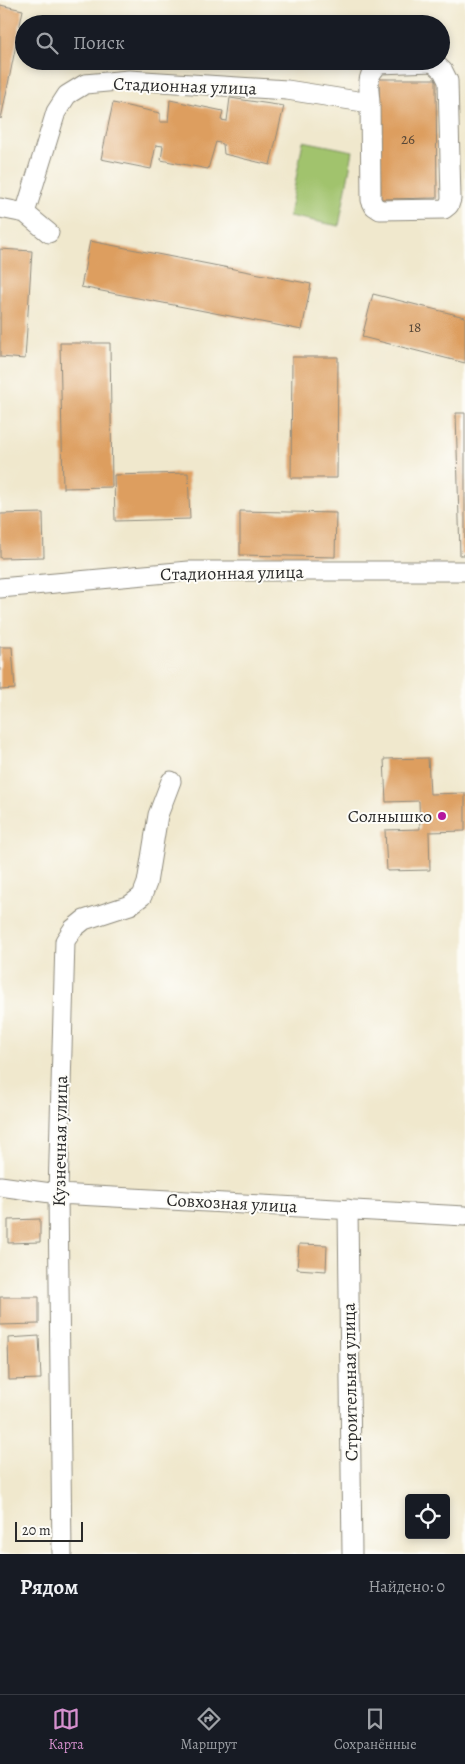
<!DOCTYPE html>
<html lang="ru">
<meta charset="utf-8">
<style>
:root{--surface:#171b24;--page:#242831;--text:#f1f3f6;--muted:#9ea1a6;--line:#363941;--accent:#d690ce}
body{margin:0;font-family:Alegreya,serif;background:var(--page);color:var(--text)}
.controls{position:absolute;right:15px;bottom:15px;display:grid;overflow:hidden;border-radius:5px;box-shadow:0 2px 8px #0003}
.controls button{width:45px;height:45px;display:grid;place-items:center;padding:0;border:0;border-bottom:1px solid var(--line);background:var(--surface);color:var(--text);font:25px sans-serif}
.scale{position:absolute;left:15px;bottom:12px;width:68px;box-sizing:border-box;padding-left:5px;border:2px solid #2b2b2b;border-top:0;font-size:14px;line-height:18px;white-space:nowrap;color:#2b2b2b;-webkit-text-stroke:4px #fdfcf7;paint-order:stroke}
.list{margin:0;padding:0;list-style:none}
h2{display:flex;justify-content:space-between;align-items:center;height:65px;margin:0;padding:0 20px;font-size:21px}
h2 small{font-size:16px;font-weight:400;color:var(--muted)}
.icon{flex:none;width:28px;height:28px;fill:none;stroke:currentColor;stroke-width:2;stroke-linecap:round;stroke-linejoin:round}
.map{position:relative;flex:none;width:465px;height:1554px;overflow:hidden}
.search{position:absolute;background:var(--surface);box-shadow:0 2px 8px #0003;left:15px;right:15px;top:15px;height:55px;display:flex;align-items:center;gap:12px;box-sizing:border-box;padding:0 18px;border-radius:28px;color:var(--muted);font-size:19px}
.sheet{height:140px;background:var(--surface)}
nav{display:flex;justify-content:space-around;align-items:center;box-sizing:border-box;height:70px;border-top:1px solid var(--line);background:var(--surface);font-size:14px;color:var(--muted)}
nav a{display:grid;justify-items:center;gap:2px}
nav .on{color:var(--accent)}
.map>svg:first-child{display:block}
.green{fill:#a1c36d;stroke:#66774c}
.building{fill:#dd9e5e}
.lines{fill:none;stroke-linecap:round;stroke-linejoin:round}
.street-casing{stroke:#8e8a7c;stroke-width:21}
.street{stroke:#fff;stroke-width:19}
.poi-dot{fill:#b5179e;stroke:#fdfcf7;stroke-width:2}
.labels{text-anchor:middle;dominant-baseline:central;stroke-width:4;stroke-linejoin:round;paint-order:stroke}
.number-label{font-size:15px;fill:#584838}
.street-label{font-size:18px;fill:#2b2b2b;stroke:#fdfcf7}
.poi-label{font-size:18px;fill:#2b2b2b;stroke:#fdfcf7;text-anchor:end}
</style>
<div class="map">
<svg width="465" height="1554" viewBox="0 0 465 1554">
<rect width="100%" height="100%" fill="#fdfcf7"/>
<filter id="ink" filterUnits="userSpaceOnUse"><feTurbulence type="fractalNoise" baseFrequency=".02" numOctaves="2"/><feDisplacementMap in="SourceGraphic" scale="10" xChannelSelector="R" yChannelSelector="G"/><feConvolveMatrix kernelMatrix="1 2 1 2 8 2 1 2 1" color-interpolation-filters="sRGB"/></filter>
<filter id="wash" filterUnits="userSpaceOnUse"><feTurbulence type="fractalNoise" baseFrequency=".0096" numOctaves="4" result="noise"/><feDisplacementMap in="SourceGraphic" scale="20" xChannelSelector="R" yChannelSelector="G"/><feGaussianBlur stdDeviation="1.12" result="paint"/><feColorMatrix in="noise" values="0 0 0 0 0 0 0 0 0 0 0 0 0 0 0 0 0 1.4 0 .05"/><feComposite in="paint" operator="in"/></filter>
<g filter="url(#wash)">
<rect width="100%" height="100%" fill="#f0e8cd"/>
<!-- green -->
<path class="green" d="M303,141L353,151L339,226L289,216Z"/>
<g id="blocks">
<!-- building -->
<path class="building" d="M0,5L23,10L1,119L0,118Z
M379,79H436L437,198L381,199Z
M230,98L284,106L270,165L224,154L223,144L216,142L208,169L161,160L163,146L156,145L151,169L101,159L113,103L160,113V122H168L170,100L223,111L221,120L227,121Z
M90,241L311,284L302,330L81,287Z
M0,249L32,251L25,359L0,357Z
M373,294L465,317V363L362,337Z
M60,343H110L112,487L63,488Z
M292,357H338L337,478H291Z
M456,413H465V555H460Z
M188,473L190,519L115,521L114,475Z
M240,511L336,513L335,557L240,555Z
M43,513L44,557L0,558V514Z
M0,647H12L15,689L0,690Z
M428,758L430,794L465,793V831L429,832L430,870L387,871L385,830L420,829L419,801L386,802L384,759Z
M40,1219V1242L8,1243V1220Z
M299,1244L327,1245L326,1271L297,1269Z
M0,1297H39V1324L0,1325Z
M39,1336L41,1379L9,1380L8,1338Z"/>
</g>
</g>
<g filter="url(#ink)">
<use href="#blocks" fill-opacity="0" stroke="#8e8a7c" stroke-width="1"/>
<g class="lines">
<!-- street casing -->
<g class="street-casing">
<path id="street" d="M0,208L25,213L49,233
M25,213L56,112L67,95L85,84L129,80L287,90L370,103C369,85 365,77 379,64L433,62L443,71L448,81L451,199L449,205L444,209L380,210L374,206L371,200L370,103
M0,588L189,571H465
M0,1186L58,1194L465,1216
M348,1209L352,1554
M62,1554L58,1194L65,941L73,929L84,920L130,905L142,896L147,883L158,815L171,781"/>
</g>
<!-- street -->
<use href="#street" class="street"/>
</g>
</g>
<!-- markers -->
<circle class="poi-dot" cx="442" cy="816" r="5"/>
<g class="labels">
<!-- number labels -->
<g class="number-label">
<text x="408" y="139">26</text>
<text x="415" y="327">18</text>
</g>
<!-- street labels -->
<g class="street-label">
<text transform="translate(185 86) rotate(2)">Стадионная улица</text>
<text transform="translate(232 573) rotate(-1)">Стадионная улица</text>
<text transform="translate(60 1141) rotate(-89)">Кузнечная улица</text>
<text transform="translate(232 1203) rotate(3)">Совхозная улица</text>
<text transform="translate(350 1382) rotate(-91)">Строительная улица</text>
</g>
<!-- poi labels -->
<g class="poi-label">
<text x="432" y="816">Солнышко</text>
</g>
</g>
</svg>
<div class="controls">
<button><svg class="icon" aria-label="locate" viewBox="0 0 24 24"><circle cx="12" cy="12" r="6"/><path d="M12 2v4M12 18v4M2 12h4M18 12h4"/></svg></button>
</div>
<div class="scale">20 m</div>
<div class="search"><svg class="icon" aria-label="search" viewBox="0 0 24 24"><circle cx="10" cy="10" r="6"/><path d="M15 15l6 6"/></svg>Поиск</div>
</div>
<section class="sheet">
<h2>Рядом<small>Найдено: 0</small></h2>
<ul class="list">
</ul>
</section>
<nav>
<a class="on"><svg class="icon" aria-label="map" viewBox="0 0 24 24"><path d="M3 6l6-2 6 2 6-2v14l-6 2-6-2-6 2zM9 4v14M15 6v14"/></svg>Карта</a>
<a><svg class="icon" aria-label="directions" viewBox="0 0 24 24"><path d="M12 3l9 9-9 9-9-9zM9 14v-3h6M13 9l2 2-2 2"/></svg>Маршрут</a>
<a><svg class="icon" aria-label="saved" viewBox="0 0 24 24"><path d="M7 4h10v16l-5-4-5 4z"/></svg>Сохранённые</a>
</nav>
